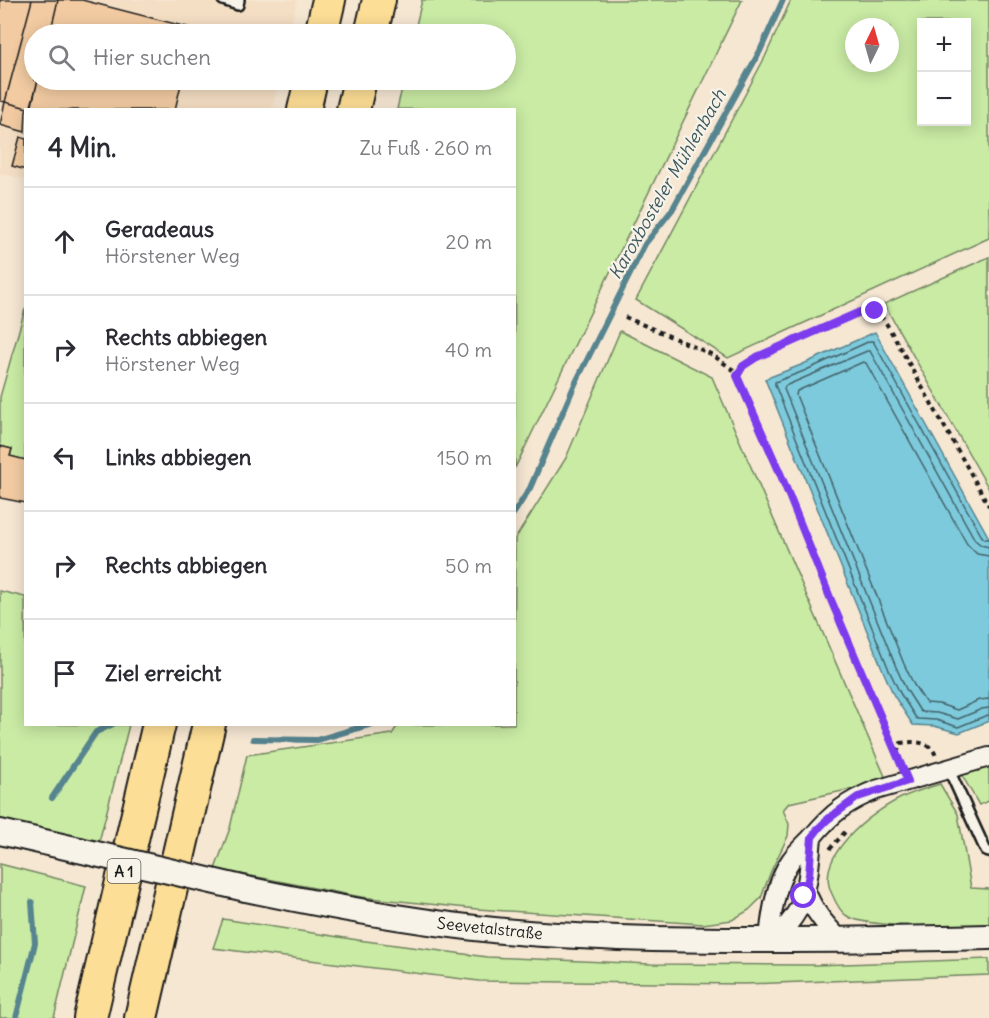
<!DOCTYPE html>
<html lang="de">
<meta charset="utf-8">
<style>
:root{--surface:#fff;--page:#f2f2f3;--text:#2b2b33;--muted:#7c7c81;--line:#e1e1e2}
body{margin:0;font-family:Delius,sans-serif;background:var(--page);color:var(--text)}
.controls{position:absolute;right:18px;top:18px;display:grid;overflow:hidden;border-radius:0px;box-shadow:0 3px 15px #0003}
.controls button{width:54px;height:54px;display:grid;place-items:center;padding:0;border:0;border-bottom:2px solid var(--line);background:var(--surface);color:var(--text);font:30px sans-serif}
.compass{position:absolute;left:845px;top:18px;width:54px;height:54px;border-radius:50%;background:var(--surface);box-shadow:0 3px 15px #0003;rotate:5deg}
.stop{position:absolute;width:18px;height:18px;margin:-14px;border:4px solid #7c3aed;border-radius:50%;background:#fff}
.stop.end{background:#7c3aed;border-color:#fff;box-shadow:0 2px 6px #0008}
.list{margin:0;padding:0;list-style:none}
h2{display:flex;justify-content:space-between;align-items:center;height:78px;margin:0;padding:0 24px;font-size:26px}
h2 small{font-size:20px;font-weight:400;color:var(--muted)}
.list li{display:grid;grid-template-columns:39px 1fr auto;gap:18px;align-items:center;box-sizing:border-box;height:108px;padding:0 24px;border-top:2px solid var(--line)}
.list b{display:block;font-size:22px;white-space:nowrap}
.list p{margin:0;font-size:20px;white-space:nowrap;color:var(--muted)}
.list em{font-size:20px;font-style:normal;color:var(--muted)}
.icon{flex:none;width:33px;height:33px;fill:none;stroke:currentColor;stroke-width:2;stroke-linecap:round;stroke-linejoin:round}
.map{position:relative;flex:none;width:989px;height:1018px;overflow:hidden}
.search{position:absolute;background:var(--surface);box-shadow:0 3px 15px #0003;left:24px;top:24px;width:492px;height:66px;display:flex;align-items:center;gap:15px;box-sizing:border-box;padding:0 21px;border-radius:33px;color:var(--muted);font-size:22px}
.panel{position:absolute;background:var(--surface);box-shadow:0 3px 15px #0003;left:24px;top:108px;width:492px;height:618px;border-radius:0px}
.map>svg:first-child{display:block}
.built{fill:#f5dfc4}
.green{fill:#c9eba4;stroke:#728460;stroke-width:1.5;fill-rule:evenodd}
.water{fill:#7dcadc;stroke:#56848f;stroke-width:1.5}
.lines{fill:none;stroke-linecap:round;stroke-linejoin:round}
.shore{stroke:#436269;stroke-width:1.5}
.stream{stroke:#56848f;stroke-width:6}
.building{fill:#f2cba2;stroke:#1c1c1c;stroke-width:1.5}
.service-casing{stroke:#1c1c1c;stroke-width:14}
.minor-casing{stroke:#1c1c1c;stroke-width:22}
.secondary-casing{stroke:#1c1c1c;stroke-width:28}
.motorway-casing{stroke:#1c1c1c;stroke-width:36}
.path{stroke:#1c1c1c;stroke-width:4;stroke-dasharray:4.5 4.5;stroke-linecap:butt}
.service{stroke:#f7f3e8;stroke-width:9}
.minor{stroke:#f7f3e8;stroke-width:18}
.secondary{stroke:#f7f3e8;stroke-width:24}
.motorway{stroke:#fdde96;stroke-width:32}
.secondary-bridge-casing{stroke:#1c1c1c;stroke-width:28;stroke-linecap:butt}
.secondary-bridge{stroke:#f7f3e8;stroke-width:24}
.route{stroke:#7c3aed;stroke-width:8}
.labels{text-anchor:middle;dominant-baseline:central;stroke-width:4.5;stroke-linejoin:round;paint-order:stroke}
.shield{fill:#f7f3e8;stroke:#5e5c59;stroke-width:1.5}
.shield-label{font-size:15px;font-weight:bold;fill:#1c1c1c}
.street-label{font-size:16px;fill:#1c1c1c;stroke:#f7f3e8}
.water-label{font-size:18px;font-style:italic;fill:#3e595f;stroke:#f7f3e8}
</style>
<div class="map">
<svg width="989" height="1018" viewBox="0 0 989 1018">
<rect width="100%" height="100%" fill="#f6e7d3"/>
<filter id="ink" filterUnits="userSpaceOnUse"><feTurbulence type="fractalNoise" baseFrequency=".0167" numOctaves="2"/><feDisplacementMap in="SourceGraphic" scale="12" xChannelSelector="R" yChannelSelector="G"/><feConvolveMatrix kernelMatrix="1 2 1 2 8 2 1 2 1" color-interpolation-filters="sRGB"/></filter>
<g filter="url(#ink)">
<!-- built -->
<path class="built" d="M0,0H297L289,34H34V80H279L272,109L26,110L25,180L0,173Z"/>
<!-- green -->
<path class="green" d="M422,0H742L515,468L514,110L397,109L404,80H506V34H414Z
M791,0H989V238L728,358L636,300L765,57ZM966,22V122H922V22ZM854,27H890V63H854Z
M989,257V489L884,304Z
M25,309V460L10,456L12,449L0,446V397Z
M620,331L712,377L887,781L789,803L783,810L789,824L788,836L771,871L761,898L749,910L732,920L703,924L477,909L361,897L215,869L230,828L247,755L392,734L398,725L514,724L515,539L566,458Z
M0,591L25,597L26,724L129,725L99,842L0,821Z
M989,766V801L979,805L962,775Z
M940,784L958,814L971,888L989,889V925C954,926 918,928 883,924C872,923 857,922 847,916C840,912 835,901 832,894C813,856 872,812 901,798C913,792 927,788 940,784Z
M0,864L86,886L54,1018H0Z
M223,919L358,940L487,957L651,964L815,965L989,959V975L745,984L479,981L213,948Z"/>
<!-- water -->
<path class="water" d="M875,332L989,538V721L959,733L934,726L913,725L894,696L884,673L765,379L801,365Z"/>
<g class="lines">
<!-- shore -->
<path class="shore" d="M989,539H984L981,535L873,341H870L804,371L775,382V385L889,670L900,693L916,718L918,719L936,720L958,727L985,716L989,715
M989,547L981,545L975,540L870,351H867L785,386L784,389L896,667L906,689L920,711L922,712L937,713L958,719L982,709L989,708
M989,556L977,554L967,544L866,363L863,362L797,391L796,395L904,664L914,685L926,703L939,704L957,710L979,700L989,699"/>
<!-- stream -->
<path class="stream" d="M514,513L530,488L575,384L645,244L672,210L760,51L783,0
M253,739L317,740L372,724
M52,798L96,732L113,724
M16,1018L35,943L32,902"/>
</g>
<!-- building -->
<path class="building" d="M0,0H32L5,102L0,101Z
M32,0H58L50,34H34V80H38L31,109L5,102Z
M58,0H82L195,29L194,34H50Z
M38,80H182L175,110H30Z
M5,102L31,109L26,110L25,132L0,125Z
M20,137L26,139V170L12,166Z
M0,446L12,449L10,456L26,460V503L0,498Z"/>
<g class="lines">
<!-- service casing -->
<g class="service-casing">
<path id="service" d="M223,0L238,5L239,0
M949,770L986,851L989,852"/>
</g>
<!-- minor casing -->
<g class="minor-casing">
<path id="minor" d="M806,891C813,911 826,925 840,940
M769,940C771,915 776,881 791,860C797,851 806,844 813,836C832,813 848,801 876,790L989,757
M769,940C809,915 808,879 812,837"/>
</g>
<!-- secondary casing -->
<g class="secondary-casing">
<path id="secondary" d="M0,832L79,850
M246,889C322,905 398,919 475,928C523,934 572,936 620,938C743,942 866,940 989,937"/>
</g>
<!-- motorway casing -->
<g class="motorway-casing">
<path id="motorway" d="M321,34L329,0
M371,34L379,0
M304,110L311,80
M353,110L360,80
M90,1018L159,724
M141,1018L209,724"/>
</g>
<!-- path -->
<path class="path" d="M625,317L711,354L735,371L780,473L831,600L902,766
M737,376L743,366L757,357L860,312C878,312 880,313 889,328L989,506
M897,752L901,743C915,741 931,741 936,756
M830,849L845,832"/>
<!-- service -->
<use href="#service" class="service"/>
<!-- minor -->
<use href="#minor" class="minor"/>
<!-- secondary -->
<use href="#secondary" class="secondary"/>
<!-- motorway -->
<use href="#motorway" class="motorway"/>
<!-- secondary-bridge casing -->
<g class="secondary-bridge-casing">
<path id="secondary-bridge" d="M79,850L246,889"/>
</g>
<!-- secondary-bridge -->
<use href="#secondary-bridge" class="secondary-bridge"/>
</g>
</g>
<g class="lines" filter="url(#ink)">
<!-- route -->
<path class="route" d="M804,896L809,875L812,837L819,828L828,819L858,797L908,781L831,600L780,473L737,376L743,366L757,357L860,312L875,311"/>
</g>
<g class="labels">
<!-- shield labels -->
<rect class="shield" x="107.5" y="859" width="33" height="24" rx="4.5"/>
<g class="shield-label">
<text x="124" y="871">A 1</text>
</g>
<!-- street labels -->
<g class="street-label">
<text transform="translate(490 928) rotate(6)">Seevetalstraße</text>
</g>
<!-- water labels -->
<g class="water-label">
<text transform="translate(667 184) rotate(-60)">Karoxbosteler Mühlenbach</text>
</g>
</g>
</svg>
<div class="controls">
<button>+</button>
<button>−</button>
</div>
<svg class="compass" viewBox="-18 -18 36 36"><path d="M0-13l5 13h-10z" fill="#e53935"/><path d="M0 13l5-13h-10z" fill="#7c7c81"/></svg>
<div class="stop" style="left:804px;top:896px"></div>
<div class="stop end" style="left:875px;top:311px"></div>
<div class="search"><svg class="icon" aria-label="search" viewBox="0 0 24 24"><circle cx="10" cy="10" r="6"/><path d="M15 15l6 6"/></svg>Hier suchen</div>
<section class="panel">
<h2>4 Min.<small>Zu Fuß · 260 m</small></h2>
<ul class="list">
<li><svg class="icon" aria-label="ahead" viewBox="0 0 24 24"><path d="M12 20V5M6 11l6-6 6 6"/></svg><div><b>Geradeaus</b><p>Hörstener Weg</p></div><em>20 m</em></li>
<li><svg class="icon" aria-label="right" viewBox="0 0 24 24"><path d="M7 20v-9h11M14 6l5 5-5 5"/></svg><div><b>Rechts abbiegen</b><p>Hörstener Weg</p></div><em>40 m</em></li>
<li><svg class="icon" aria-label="left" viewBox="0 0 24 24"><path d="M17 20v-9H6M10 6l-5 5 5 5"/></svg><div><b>Links abbiegen</b></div><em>150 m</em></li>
<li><svg class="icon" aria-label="right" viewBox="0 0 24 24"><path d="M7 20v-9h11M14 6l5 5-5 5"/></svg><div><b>Rechts abbiegen</b></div><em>50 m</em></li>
<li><svg class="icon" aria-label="arrive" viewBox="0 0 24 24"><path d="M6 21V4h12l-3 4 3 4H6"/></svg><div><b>Ziel erreicht</b></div></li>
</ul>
</section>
</div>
